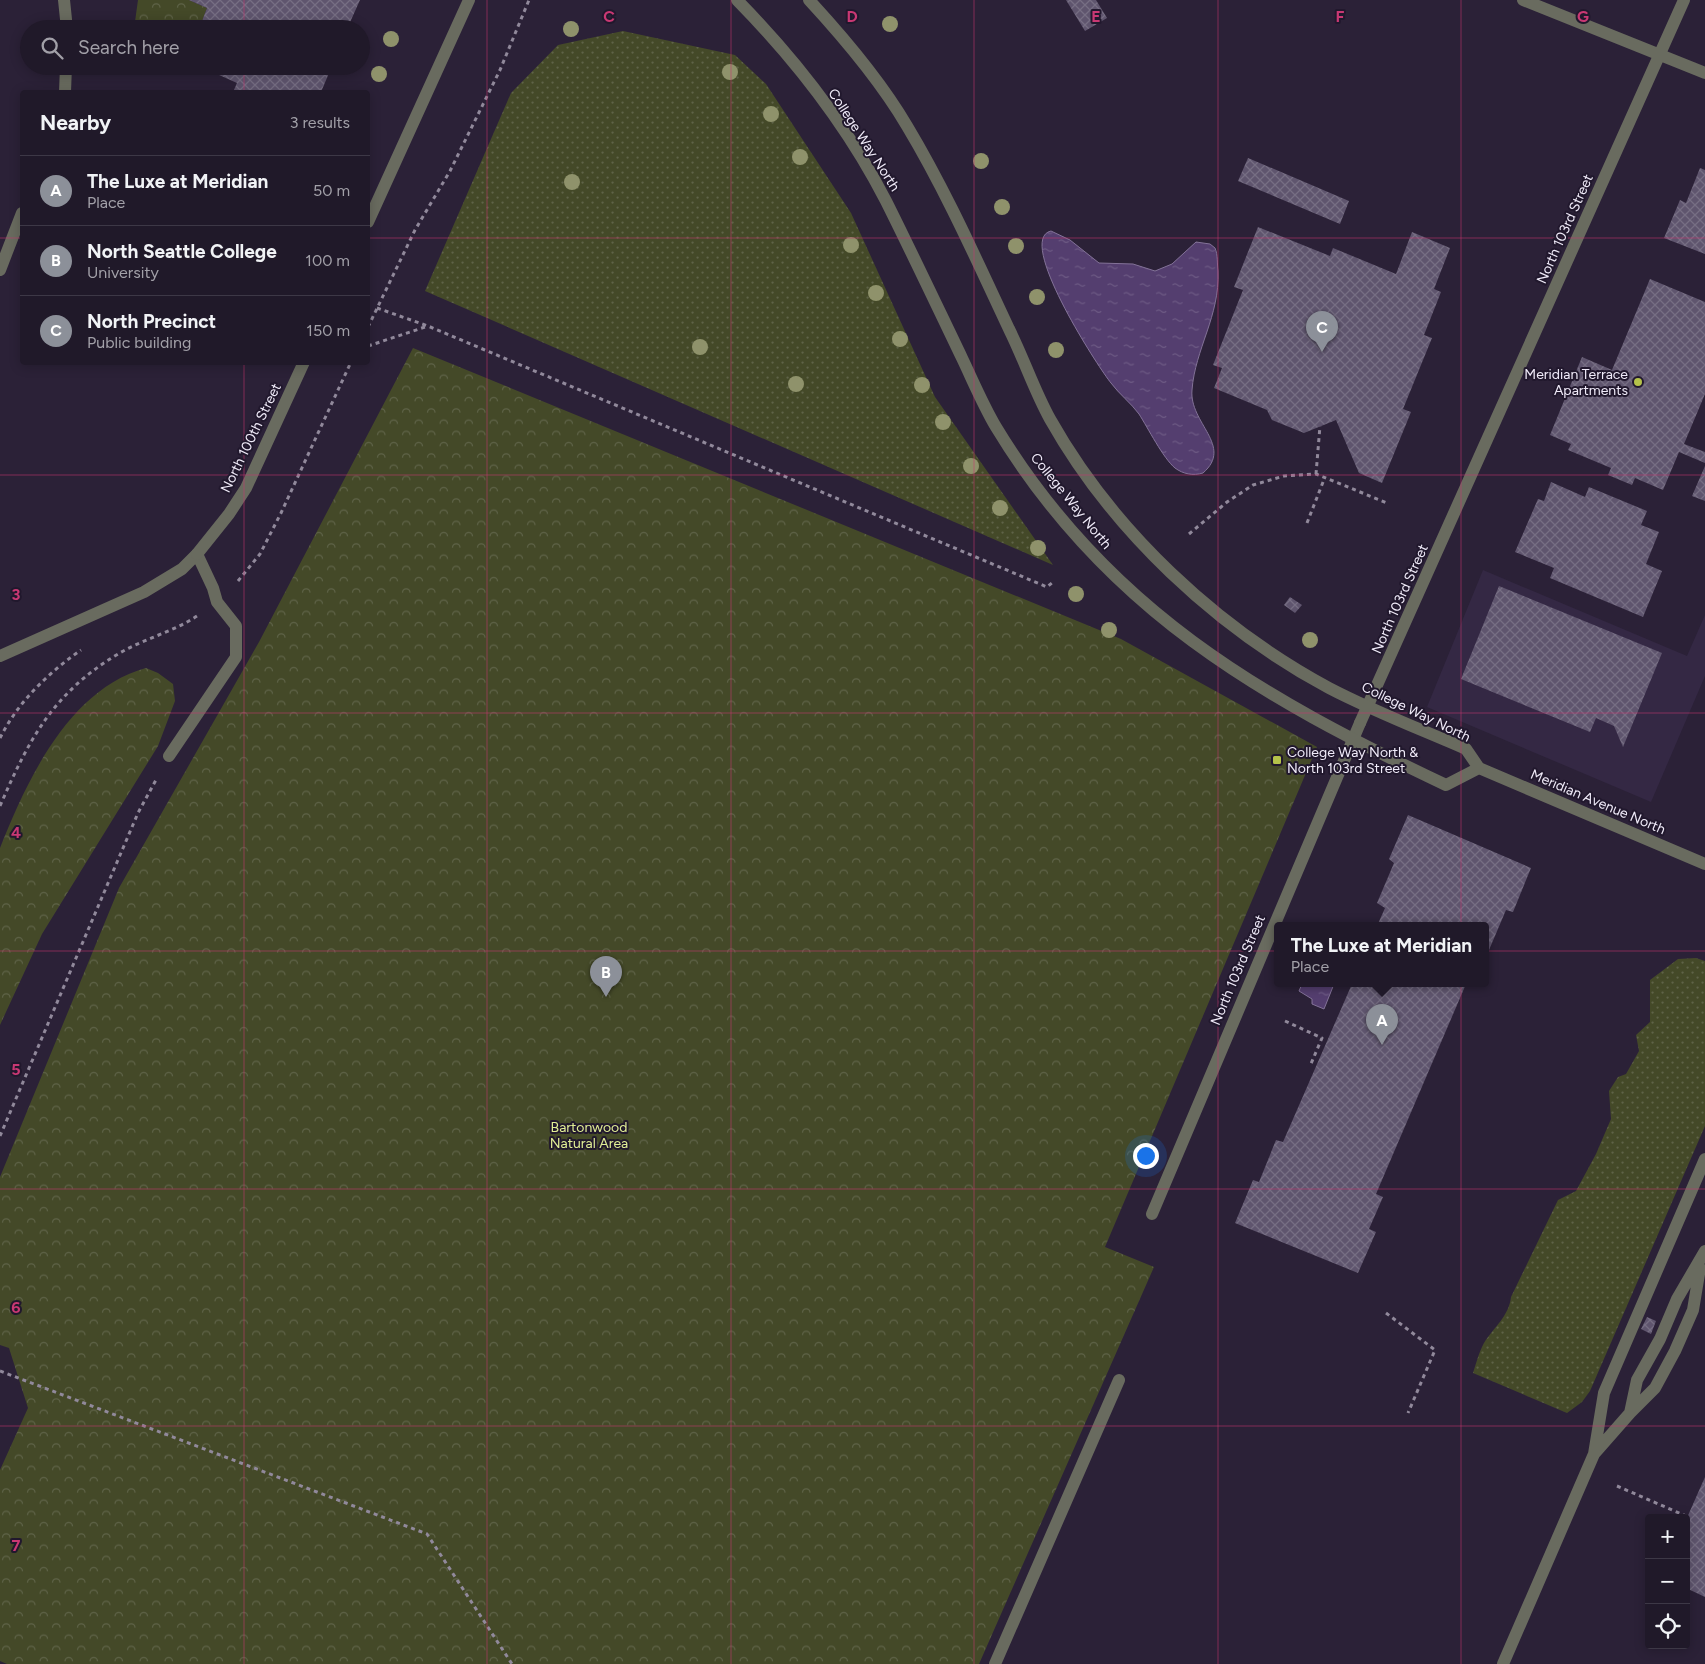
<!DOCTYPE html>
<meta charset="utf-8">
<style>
:root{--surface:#201929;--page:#282231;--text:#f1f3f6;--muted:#a2a0a8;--line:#3d3846;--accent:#8c9099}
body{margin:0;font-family:Figtree,sans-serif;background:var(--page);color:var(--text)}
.controls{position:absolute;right:15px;bottom:15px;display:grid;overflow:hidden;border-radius:5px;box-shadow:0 2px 12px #0003}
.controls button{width:45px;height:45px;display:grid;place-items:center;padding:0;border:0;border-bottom:1px solid var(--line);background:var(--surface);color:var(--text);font:25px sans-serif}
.you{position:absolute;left:1145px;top:1155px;width:18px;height:18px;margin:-12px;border:4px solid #fff;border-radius:50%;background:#1a73e8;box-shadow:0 0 0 8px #1a73e833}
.badge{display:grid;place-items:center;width:32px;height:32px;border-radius:50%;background:var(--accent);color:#fff;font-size:16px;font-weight:700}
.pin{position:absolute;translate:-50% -41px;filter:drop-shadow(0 1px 2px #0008)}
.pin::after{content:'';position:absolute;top:26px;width:18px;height:15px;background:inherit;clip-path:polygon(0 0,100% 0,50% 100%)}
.popup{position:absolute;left:1274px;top:922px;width:215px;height:65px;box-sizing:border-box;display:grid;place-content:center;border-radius:5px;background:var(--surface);filter:drop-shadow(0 1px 4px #0005);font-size:16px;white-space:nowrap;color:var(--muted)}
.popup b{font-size:19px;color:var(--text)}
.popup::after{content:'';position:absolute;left:50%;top:100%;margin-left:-10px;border:10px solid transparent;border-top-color:var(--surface)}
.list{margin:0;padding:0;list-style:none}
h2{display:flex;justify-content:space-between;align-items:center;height:65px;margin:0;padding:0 20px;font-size:21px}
h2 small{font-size:16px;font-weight:400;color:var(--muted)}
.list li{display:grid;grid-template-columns:32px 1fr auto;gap:15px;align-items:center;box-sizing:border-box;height:70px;padding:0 20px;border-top:1px solid var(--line)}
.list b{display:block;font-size:19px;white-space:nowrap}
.list p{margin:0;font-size:16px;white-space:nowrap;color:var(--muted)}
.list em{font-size:16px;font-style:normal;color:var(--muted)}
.icon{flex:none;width:28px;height:28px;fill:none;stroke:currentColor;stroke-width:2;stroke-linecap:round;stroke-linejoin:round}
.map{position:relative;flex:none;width:1705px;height:1664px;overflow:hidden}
.search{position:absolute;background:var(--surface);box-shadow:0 2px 12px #0003;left:20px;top:20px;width:350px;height:55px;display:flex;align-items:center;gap:12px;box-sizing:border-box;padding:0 18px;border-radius:28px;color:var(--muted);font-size:19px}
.panel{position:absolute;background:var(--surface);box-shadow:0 2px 12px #0003;left:20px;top:90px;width:350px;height:275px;border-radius:5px}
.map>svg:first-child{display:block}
.built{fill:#342844}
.grass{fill:url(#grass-dots)}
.park{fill:url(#park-crowns)}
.water{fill:url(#water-ripples);stroke:#837298}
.building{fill:url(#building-cross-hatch)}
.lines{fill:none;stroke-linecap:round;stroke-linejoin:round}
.path{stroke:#91899b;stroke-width:3;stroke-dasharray:4 4;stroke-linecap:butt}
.service{stroke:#696b5f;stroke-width:12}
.minor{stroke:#696b5f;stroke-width:12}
.tertiary{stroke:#696b5f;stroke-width:12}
.tree{fill:#8f926b}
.grid{fill:none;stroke:#c93873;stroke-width:1;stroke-opacity:0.55}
.poi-dot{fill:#b4c24a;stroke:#21182d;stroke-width:2}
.labels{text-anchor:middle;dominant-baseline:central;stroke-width:4;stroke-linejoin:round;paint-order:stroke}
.street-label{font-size:14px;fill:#f0ebf9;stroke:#21182d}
.poi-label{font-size:14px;fill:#f0ebf9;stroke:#21182d;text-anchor:end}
.park-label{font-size:14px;fill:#e1ee95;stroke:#21182d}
.grid-label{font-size:16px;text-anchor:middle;font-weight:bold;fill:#c93873;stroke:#21182d;stroke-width:4;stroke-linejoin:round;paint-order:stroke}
</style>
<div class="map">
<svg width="1705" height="1664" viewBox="0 0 1705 1664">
<defs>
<pattern id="grass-dots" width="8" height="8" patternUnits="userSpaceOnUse" patternTransform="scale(1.25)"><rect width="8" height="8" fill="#444928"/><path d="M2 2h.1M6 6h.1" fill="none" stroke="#5f6348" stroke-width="1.8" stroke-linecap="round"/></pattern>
<pattern id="park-crowns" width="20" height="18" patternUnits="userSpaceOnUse" patternTransform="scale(1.25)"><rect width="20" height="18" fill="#444928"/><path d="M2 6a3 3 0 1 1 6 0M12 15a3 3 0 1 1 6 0" fill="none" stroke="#5f6348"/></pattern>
<pattern id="water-ripples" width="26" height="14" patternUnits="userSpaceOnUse" patternTransform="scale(1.25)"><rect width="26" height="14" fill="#543e6f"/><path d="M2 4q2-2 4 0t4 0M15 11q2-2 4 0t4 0" fill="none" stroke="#6d5a84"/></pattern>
<pattern id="building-cross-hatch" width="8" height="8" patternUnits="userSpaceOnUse" patternTransform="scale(1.25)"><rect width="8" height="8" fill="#5f556e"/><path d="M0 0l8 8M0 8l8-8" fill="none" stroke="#766e83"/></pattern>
</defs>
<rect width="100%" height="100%" fill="#2b2137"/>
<!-- built -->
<path class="built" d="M1483,570L1687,656L1705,615V676L1651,802L1427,707Z"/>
<!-- grass -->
<path class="grass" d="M623,31L735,55L766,84L851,213L935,397L1053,565L425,291L511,93L558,45Z
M1696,958L1705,961V1126L1590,1391L1582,1402L1567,1413L1473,1373C1476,1364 1479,1352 1484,1343C1494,1327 1509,1316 1511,1297L1558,1200L1576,1191L1596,1154L1611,1119L1609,1091L1618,1077L1626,1074L1639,1051L1636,1035L1650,1022V980L1678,959Z"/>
<!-- park -->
<path class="park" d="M138,0H189L207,8L199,29H134Z
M413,348L1121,639L1317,747L1105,1247L1154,1267L979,1664H7L0,1661V1470L28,1408L9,1348L0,1345V1177L119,888L259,642Z
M146,668L158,673L173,684L175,701L158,746L42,934L0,1025V848C27,780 69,689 146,668Z"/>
<!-- water -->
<path class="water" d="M1051,231L1070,240L1099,263L1133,264L1155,271L1172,264L1196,242L1210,244L1215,248C1218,255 1217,263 1218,271C1220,316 1195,349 1192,390C1189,423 1234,446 1203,473C1193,476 1183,474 1175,468C1163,458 1148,428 1139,414C1131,403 1119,394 1111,383C1098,367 1015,239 1051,231Z
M1302,984H1334L1324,1009L1312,1004V999L1299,991Z"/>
<!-- building -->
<path class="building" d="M189,0H360L347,29H199L207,8Z
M1066,0H1096L1107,18L1085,31Z
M199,66H332L321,92H233L237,83Z
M1248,158L1349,201L1340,224L1238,181Z
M1700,168L1705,170V254L1664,238L1680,200L1686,203Z
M1258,227L1330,256L1333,248L1396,274L1412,232L1450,248L1434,289L1441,292L1424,335L1432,338L1403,409L1411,412L1382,483L1359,473L1336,420L1304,433L1272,420L1267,410L1214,388L1222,368L1213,365L1243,290L1234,287Z
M1650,279L1705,302V394L1684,444L1705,452V463L1679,452L1663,490L1635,478L1632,485L1608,475L1611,468L1568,450L1571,444L1550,435L1582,357L1612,370Z
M1705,466V501L1692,496Z
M1551,482L1585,497L1589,487L1647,511L1641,525L1659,532L1646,564L1662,571L1643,617L1550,578L1554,568L1515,552L1538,499L1544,501Z
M1499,586L1662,653L1623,747L1614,726L1596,718L1590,732L1461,679Z
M1290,597L1302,605L1295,613L1284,605Z
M1408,815L1531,868L1513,912L1506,910L1489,950L1486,948V926H1377L1385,908L1377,903L1394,863L1389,859Z
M1352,984H1466L1376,1194L1383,1197L1369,1229L1376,1232L1358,1273L1235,1223L1253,1180L1259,1182L1276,1140L1283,1142Z
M1647,1317L1656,1321L1651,1334L1641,1329Z
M1705,1477V1597L1686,1588V1520Z"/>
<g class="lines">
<!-- path -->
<path class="path" d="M377,308L428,326L1047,587L1053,582
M368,327L415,230L450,171L500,70L529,0
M368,346L428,326
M1316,474L1320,426
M1307,523L1325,477
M1189,534L1227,502L1253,485L1284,476L1316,474L1387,503
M238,581L260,554L281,513L351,362
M0,738C18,702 48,673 81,650
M0,806C29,739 53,693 118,654C143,639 173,632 197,616
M1285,1021L1322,1038L1310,1066
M0,1136L138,813L157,778
M1386,1313L1435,1350L1408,1413
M0,1371L427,1534L512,1664
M1617,1486L1686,1516"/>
<!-- service -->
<path class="service" d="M64,0L67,29
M65,92L66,66
M0,270L22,213
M0,656L144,592L182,569L197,554L213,588L217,602L236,626V657L169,756
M1152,1214L1360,723
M1630,1413L1655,1388L1675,1351L1693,1310L1700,1268
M1594,1454L1630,1413L1637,1380L1660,1339L1677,1299L1705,1251
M995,1664L1119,1380
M1503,1664L1594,1454L1604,1393L1705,1159"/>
<!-- minor -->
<path class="minor" d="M1523,0L1705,73
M368,222L469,0
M197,554L229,514L246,488L304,362
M1360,723L1684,0"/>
<!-- tertiary -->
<path class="tertiary" d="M737,0C795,59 848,127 886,201C912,253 937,306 962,358C973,381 983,405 996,427C1106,609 1260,697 1446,785L1479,768
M809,0C845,39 880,80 907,126C946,191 977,261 1009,329C1024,359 1034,390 1050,419C1113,531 1216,627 1329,688C1373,711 1420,729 1466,749L1479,768
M1479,768L1705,864"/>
</g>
<!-- trees -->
<g class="tree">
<circle cx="890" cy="24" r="8"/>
<circle cx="571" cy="29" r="8"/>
<circle cx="391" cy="39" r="8"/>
<circle cx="730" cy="72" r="8"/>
<circle cx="379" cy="74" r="8"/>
<circle cx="771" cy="114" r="8"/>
<circle cx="800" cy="157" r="8"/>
<circle cx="981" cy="161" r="8"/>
<circle cx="572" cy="182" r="8"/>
<circle cx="1002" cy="207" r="8"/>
<circle cx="851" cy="245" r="8"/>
<circle cx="1016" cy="246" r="8"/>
<circle cx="876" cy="293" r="8"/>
<circle cx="1037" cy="297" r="8"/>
<circle cx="900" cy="339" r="8"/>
<circle cx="700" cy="347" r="8"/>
<circle cx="1056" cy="350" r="8"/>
<circle cx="796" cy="384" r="8"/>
<circle cx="922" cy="385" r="8"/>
<circle cx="943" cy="422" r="8"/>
<circle cx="971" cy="466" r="8"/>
<circle cx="1000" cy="508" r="8"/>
<circle cx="1038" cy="548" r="8"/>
<circle cx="1076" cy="594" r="8"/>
<circle cx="1109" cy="630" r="8"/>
<circle cx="1310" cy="640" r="8"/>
</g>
<!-- grid -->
<path class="grid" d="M244,0V29M487,0V1664M731,0V1664M974,0V1664M1218,0V1664M1461,0V1664M244,66V92M0,238H22M368,238H1705M244,362V1664M0,475H1705M0,713H1705M0,951H1705M0,1189H1705M0,1426H1705"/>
<!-- markers -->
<g class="poi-dot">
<circle cx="1638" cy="382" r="5"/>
<rect x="1272" y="755" width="10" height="10" rx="2.5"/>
</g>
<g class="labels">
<!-- street labels -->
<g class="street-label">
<text transform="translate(864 140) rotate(57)">College Way North</text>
<text transform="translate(1565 229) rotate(-66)">North 103rd Street</text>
<text transform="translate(251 438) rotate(-64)">North 100th Street</text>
<text transform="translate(1071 501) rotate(51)">College Way North</text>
<text transform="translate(1400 599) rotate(-66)">North 103rd Street</text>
<text transform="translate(1416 712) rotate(26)">College Way North</text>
<text transform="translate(1598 802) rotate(23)">Meridian Avenue North</text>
<text transform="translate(1238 970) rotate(-67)">North 103rd Street</text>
</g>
<!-- poi labels -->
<g class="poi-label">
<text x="1628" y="374">Meridian Terrace<tspan x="1628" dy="16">Apartments</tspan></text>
<text x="1287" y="752" text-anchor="start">College Way North &amp;<tspan x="1287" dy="16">North 103rd Street</tspan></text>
</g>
<!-- park labels -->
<g class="park-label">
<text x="589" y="1127">Bartonwood<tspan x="589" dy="16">Natural Area</tspan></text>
</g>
</g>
<g class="grid-label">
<text x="609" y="22">C</text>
<text x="852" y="22">D</text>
<text x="1096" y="22">E</text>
<text x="1340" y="22">F</text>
<text x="1583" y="22">G</text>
<text x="16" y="600">3</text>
<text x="16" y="838">4</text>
<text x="16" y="1075">5</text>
<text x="16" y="1313">6</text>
<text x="16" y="1551">7</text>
</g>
</svg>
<div class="controls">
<button>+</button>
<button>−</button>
<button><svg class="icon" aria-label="locate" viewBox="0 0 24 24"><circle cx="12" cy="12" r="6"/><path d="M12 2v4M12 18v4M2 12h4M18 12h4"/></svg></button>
</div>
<div class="you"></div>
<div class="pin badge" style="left:1382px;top:1045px">A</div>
<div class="popup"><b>The Luxe at Meridian</b>Place</div>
<div class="pin badge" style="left:606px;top:997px">B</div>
<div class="pin badge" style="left:1322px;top:352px">C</div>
<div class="search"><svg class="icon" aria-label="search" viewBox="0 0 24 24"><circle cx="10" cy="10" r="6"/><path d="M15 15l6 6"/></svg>Search here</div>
<section class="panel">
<h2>Nearby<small>3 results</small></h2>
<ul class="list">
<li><span class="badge">A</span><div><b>The Luxe at Meridian</b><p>Place</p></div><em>50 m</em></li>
<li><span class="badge">B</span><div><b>North Seattle College</b><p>University</p></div><em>100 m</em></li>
<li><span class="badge">C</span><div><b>North Precinct</b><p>Public building</p></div><em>150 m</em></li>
</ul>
</section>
</div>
